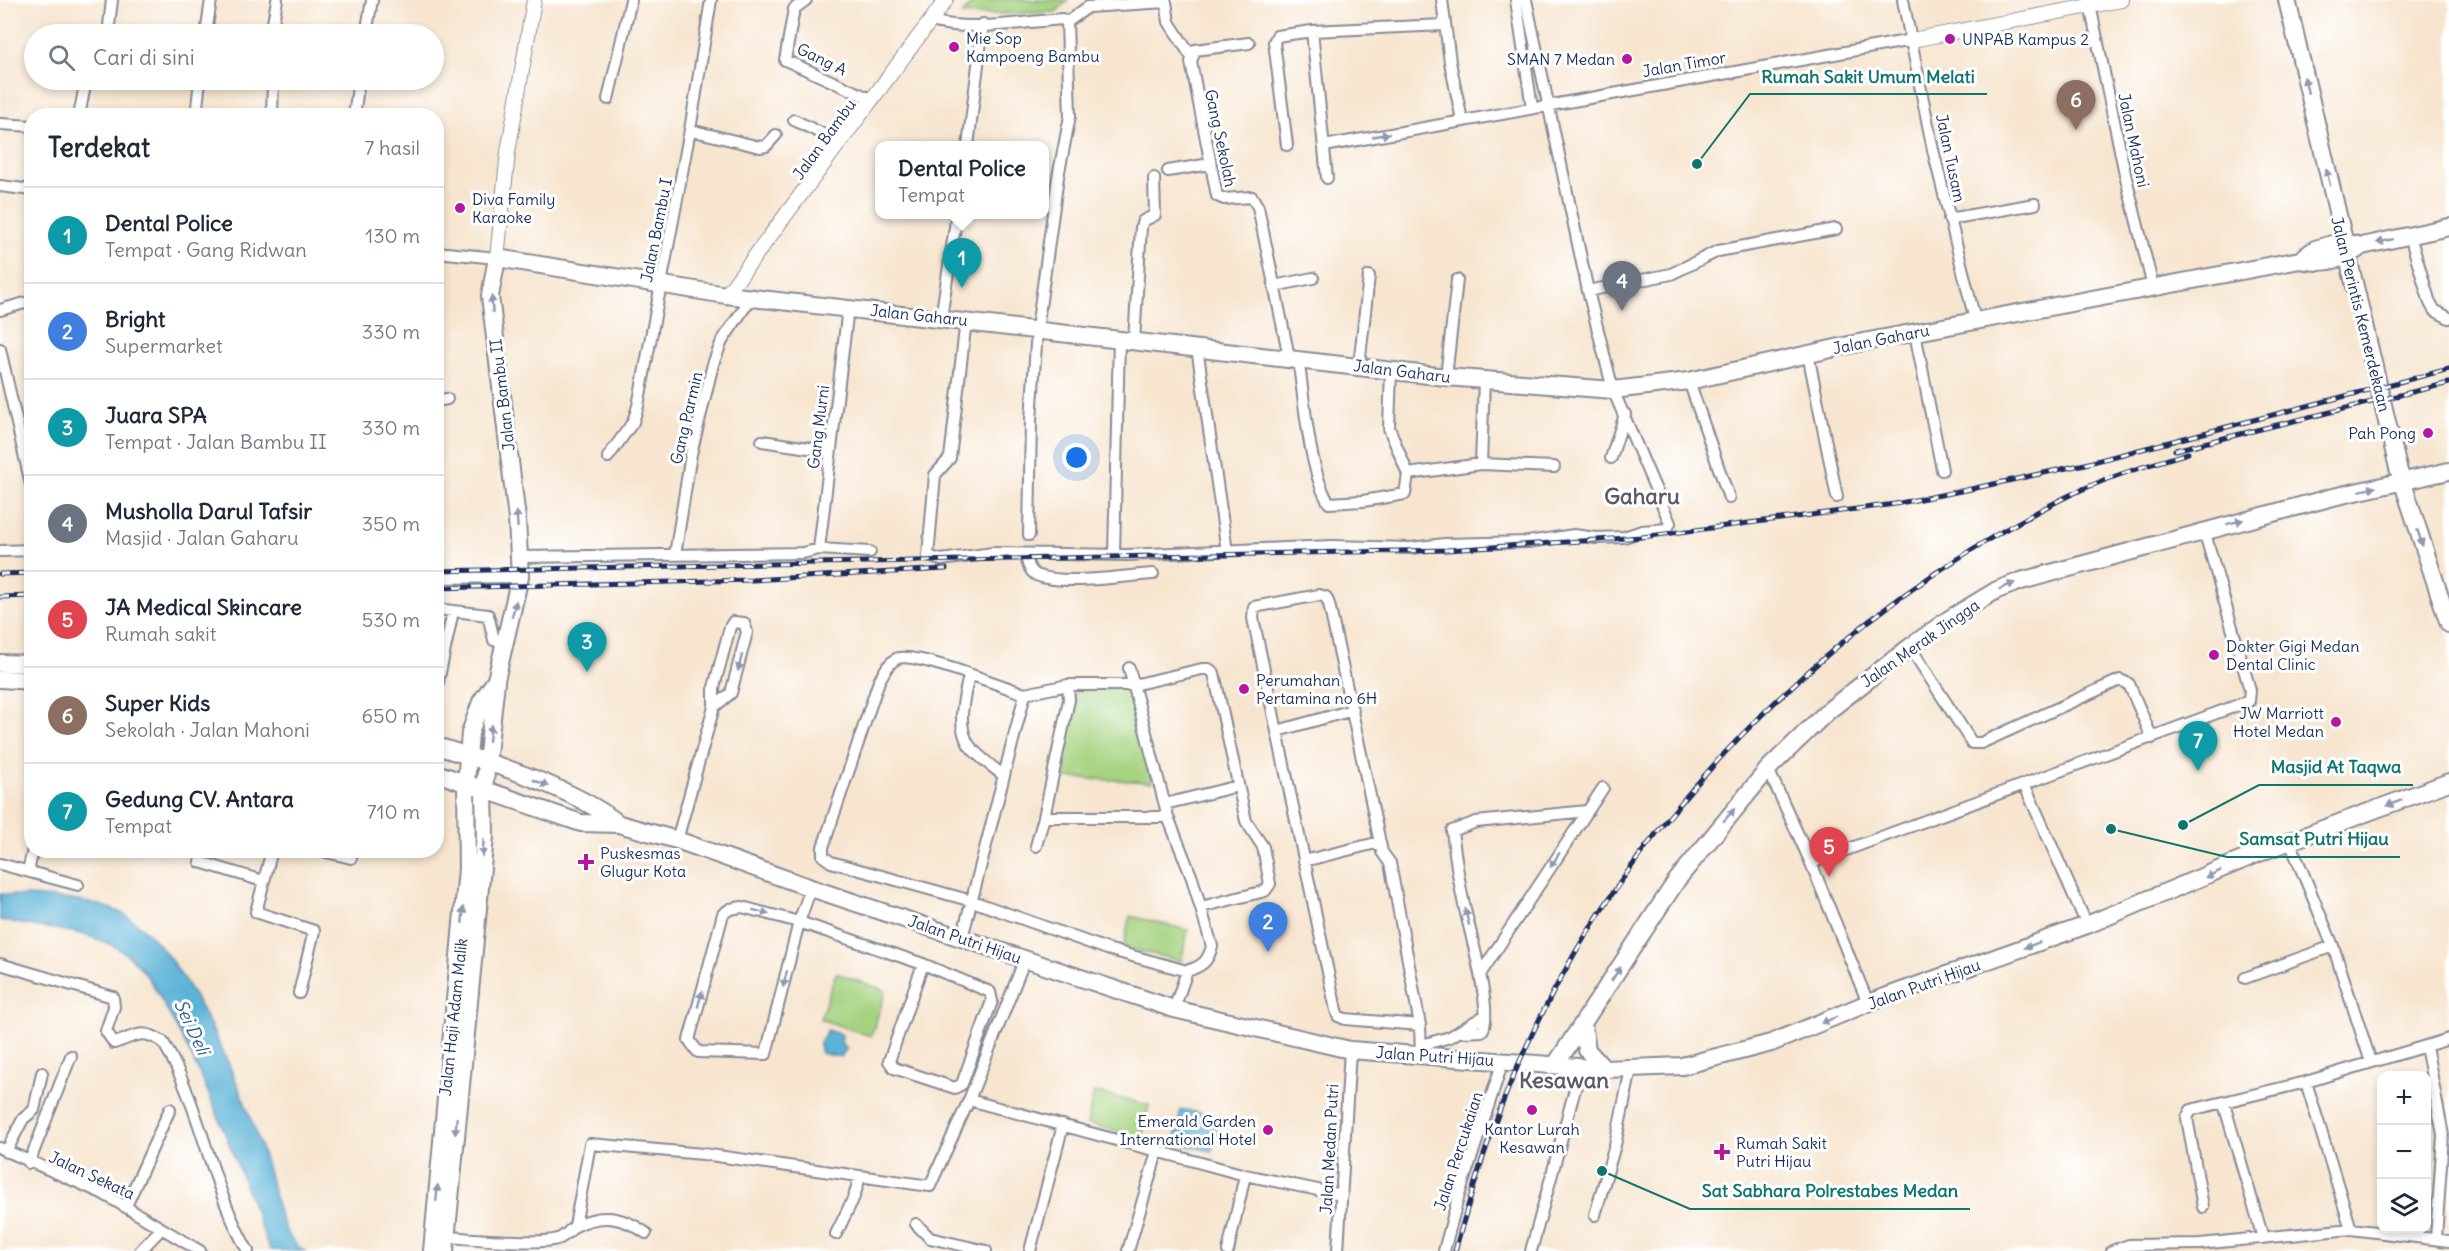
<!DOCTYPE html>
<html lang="id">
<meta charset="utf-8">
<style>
:root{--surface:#fff;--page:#f6f6f7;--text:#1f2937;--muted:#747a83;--line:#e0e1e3;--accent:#ea580c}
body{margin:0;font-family:Delius,sans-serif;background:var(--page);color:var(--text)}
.controls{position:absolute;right:18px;bottom:18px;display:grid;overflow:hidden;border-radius:12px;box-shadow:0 3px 9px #0003}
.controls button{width:54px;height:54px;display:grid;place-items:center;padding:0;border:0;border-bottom:2px solid var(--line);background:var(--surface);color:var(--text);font:30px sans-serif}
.you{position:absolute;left:1077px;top:458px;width:21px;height:21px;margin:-15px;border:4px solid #fff;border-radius:50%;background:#1a73e8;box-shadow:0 0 0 9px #1a73e833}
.badge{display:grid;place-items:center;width:39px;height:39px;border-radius:50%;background:var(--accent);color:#fff;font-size:20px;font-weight:700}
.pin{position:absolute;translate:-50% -50px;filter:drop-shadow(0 2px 3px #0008)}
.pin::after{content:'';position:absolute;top:32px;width:21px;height:18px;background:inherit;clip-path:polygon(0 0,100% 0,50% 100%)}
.popup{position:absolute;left:875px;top:141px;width:174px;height:78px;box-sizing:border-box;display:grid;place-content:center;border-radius:12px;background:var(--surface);filter:drop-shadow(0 2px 4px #0005);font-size:20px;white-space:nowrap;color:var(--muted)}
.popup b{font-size:22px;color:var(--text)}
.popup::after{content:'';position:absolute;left:50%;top:100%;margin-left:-12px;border:12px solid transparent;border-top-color:var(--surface)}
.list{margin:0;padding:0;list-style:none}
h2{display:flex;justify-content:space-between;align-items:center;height:78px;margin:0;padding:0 24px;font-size:26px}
h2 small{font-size:20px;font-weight:400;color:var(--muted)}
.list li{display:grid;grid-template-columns:39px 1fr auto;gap:18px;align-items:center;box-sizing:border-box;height:96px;padding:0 24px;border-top:2px solid var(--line)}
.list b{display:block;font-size:22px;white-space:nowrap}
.list p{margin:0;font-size:20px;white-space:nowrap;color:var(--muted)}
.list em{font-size:20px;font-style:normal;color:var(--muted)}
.icon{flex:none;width:33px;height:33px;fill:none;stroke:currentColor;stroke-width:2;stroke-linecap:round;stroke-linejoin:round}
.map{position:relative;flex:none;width:2449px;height:1251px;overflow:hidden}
.search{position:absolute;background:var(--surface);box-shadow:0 3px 9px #0003;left:24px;top:24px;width:420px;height:66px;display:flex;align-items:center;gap:15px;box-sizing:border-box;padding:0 21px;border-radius:33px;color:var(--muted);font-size:22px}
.panel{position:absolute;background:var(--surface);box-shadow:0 3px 9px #0003;left:24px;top:108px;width:420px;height:750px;border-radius:24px}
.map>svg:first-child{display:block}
.green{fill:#a6d380;stroke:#60816f;stroke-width:1.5}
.water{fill:#5bb3d8;stroke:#3b719b;stroke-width:1.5}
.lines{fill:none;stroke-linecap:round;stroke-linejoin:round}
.minor-casing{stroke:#898a96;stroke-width:14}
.tertiary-casing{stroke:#898a96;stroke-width:16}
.primary-casing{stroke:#898a96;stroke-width:20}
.minor{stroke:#fff;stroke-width:10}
.tertiary{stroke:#fff;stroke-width:14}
.primary{stroke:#fff;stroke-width:16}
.rail-casing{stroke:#1b2f5e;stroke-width:5}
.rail{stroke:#fff;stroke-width:3;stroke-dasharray:9;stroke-linecap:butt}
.oneway{fill:#8d97ae}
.poi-dot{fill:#b5179e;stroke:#fff;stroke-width:2}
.labels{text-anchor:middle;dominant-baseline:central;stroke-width:6;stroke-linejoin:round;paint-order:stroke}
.poi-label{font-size:16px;fill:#1b2f5e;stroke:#fff;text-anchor:start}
.street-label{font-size:16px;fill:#1b2f5e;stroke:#fff}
.water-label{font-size:18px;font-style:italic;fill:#315d89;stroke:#fff}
.district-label{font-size:22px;font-weight:bold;fill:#5f5868;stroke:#fff}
.leader{fill:none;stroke:#0f766e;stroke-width:2}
.callout-dot{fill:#0f766e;stroke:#fff;stroke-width:2}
.callout-label{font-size:18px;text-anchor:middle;font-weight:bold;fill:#0f766e;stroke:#fff;stroke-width:6;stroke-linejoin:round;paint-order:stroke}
</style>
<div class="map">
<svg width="2449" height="1251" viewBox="0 0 2449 1251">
<rect width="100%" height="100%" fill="#fff"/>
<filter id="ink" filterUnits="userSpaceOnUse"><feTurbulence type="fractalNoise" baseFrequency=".0167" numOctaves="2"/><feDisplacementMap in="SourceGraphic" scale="12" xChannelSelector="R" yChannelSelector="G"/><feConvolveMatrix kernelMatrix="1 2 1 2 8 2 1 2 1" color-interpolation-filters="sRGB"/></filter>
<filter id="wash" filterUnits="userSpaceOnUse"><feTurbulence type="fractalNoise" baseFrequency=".008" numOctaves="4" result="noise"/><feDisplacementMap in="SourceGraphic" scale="24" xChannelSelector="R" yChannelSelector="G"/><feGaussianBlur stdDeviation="1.35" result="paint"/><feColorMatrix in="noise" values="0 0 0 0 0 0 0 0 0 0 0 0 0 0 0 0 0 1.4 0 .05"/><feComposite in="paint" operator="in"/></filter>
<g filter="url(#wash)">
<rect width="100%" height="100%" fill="#f7e5cf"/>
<!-- green -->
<path class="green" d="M974,0H1068L1056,12L962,15Z
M1130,688L1152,782L1055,777L1076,690Z
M1130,916L1188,930L1181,961L1123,947Z
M836,973L886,991L871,1036L820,1019Z
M1094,1092L1149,1105L1142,1137L1087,1124Z"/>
<!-- water -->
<path class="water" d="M0,894C35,897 86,897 117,911C186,943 247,1099 268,1170C276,1198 279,1235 304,1251L270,1250C238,1170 212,1088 168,1012C155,989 143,963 119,949C84,928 38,929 0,920Z
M827,1030L842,1035L841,1043L847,1048L841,1057L821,1053L819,1045Z
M1181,1109L1219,1117L1212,1151L1174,1143Z"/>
</g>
<g filter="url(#ink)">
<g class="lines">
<!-- minor casing -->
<g class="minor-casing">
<path id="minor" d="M806,0L794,9L785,60L873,100
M1442,0L1450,62L1462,120
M1516,0L1532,108
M1903,0L1933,150L1975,320
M2089,0L2125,174L2153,287
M931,21C968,32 1024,22 1062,19L1067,22
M1067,22L1088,7L1166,2L1169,22L1191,56
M1312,31L1327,178
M108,34L112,0
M206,34L211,0
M271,34L277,0
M366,34L372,0
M1249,43L1195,50L1191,62L1217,196L1224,199L1252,197L1258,207L1289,357
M608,99L631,0
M79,116L86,80
M196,116L200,80
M272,116L273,80
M354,116L359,80
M794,120L841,143
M0,124L32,126
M690,130L760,147L766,146L776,135
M1287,145L1274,42L1277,36L1312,31L1444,25
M968,146L983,24
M1324,146L1912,40
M1168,171L1210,164
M0,186L32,190
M1949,219L2035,204
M2410,236L2430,303L2434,310L2449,318
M436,252L497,258
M1274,286L1313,278
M1588,291L1671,274L1718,251L1836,229
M0,310L32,301
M941,318L957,214
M966,320L950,458L935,475L928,556L941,560L993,553L1127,555L1332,546L1411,548L1445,544L1528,542L1574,535L1596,538L1624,537L1642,531L1667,529L1670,523L1613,390L1588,291L1526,0
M1915,333L1942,470
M1134,341L1141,227L1143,221L1155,215L1154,178
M1197,348L1227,551
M0,349L32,489
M1808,354L1837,497
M1298,358C1304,396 1309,473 1329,503L1363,501L1405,494L1408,474L1389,428L1391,370
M1359,366L1369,276
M1446,377L1457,280
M1689,381L1729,498
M436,401L447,399
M762,441L829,451
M608,457L633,422L638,406L690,130L711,0
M1611,458L1625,414
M1481,464L1484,380
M1408,474L1481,464L1554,467
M1029,535L1031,420L1037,329L1058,177L1070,116L1067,22
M819,549L848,308
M0,551L32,550
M675,555L691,454L713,364L722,341L751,298
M1026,555C1027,563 1029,571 1036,575C1063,586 1124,576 1153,574
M1114,555L1119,339
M519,557L803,553L819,549L870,552
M436,578L520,577
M436,609L488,615L494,640L505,642
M1910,647L1972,743H1981L2120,680L2129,684L2152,738
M1129,668L1168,817L1192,878L1212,946C1208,962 1202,966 1187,971L1174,1009
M969,676C964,697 956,725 969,745C977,756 993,767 1004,776
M1068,685H1133L1202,669H1209L1214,673L1246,821L1263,847L1270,884L1265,891L1201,907
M437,687L453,611
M1025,694C1004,687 911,650 896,659C887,664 884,673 879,681L823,847V856L831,862L972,901L1107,949L1187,971
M1025,694L1068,685L1069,700L1044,817L1036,846
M1277,731L1353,710
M1768,769L1811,863L1868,1003
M2025,786L2087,925
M1165,804L1238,786
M1044,817H1168
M677,840L714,707V687L730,627L733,622L744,623L747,632L731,693L714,707
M2290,842L2333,946L2371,1062
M272,850L256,912L314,931L299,993
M318,850L351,858
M1304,861L1380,842
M200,862L263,881
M1811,863L2249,701L2250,690L2204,530
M0,864L78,885
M28,871L33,850
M811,888L799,922L766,1054L698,1052L689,1040L723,914L730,909L742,907L799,922L923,964L990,992L992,1001L962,1084L955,1088L894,1068L889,1061L923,964
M962,938L1025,694
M0,964L113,997L114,1007L106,1031L114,1043C135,1037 141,1027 163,1042C202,1107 210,1186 248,1251
M1481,973L1603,788
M2245,978L2333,946
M1420,1025L1345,1019L1338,1016L1336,1010L1253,618L1254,607L1319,595L1326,597L1329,604L1382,852L1390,863L1420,1025L1421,1055
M1460,1032L1482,1031C1495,1016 1467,922 1463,900C1458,877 1455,854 1452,831L1476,822L1587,811
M1422,1045L1450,1037L1484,1016
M2426,1046L2443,1135L2436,1238
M2306,1082L2351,1229
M969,1100L1245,1175L1342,1195
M2224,1104L2263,1238
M0,1148L102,1193L200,1251
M6,1152L23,1119L34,1110L42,1073
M29,1163L71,1056
M126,1206L170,1109
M2203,1207L2187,1118L2191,1110L2306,1082L2449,1039
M1595,1215L1615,1145L1631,1069
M916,1224L930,1238L986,1251
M575,1226C601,1213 622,1216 646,1233
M836,1234L854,1197L860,1177
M446,1237C469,1238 543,1246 560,1238C566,1235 570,1230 575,1226L590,1144L703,1154L930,1186L969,1100L1025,959
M140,1251L161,1229
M1030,1251L1063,1125
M1128,1251L1157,1152
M1228,1251L1245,1175
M1338,1251L1350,1050
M1444,1251L1458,1198L1503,1061
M1531,1251L1581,1067
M2112,1251L2129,1245L2200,1244L2351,1229L2449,1241"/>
</g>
<!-- tertiary casing -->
<g class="tertiary-casing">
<path id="tertiary" d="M1912,40L2121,0
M497,258L508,152L534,0
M726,295L946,0"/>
</g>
<!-- primary casing -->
<g class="primary-casing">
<path id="primary" d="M2287,0L2398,468L2449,624
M2300,260L2315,249L2336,243L2344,242L2362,246L2449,227
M0,663L32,664
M0,679L32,681
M436,746C492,763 575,788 619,824
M436,773L581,823L619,824L677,840L811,888L1174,1009L1350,1050L1604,1069L1682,1066L1771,1043L1868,1003L2087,925L2264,851L2449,782
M1583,1023L1587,1050L1604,1069
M1556,1064L1677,880L1768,769L1828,711L1910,647L1949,619L1997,590L2021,581L2333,497L2449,471
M432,1251L467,869L466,783L470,733L481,702L496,680L520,577L517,519L490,296L497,258L726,295L1446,377L1613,390L1689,381L1858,343L2300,260C2323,265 2343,261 2362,246
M445,1251L485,836L484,790L496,682"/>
</g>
<!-- minor -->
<use href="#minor" class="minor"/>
<!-- tertiary -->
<use href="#tertiary" class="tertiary"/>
<!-- primary -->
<use href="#primary" class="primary"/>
<!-- rail casing -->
<g class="rail-casing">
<path id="rail" d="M2175,450L2449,383
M436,571L1447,550L1642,537L1895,504L1971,489L2085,464L2449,369
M0,574L32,573
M436,588L752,580L946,569
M0,597L32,596
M1455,1251C1473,1187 1492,1124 1519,1063C1624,822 1827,618 2060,500C2100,479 2145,466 2188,453"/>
</g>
<!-- rail -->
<use href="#rail" class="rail"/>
</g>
<!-- one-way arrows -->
<defs><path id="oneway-solid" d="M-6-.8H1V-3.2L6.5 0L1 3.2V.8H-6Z" transform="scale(1.5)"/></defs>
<g class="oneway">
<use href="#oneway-solid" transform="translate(2306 85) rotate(-103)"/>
<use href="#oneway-solid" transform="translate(1381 135) rotate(-11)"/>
<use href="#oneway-solid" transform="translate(2328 177) rotate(-104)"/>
<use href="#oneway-solid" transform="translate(2385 241) rotate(168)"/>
<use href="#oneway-solid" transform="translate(492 304) rotate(-95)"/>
<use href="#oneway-solid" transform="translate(2368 489) rotate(-12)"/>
<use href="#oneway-solid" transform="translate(517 519) rotate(-95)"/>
<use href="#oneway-solid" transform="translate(2235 522) rotate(-15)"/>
<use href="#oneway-solid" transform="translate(2420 538) rotate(72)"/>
<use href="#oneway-solid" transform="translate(2007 586) rotate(-22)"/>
<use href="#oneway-solid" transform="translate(514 609) rotate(-75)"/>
<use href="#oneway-solid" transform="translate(740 663) rotate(104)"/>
<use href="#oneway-solid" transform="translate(490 733) rotate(-83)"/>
<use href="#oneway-solid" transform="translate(541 783) rotate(22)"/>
<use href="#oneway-solid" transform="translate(2394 803) rotate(159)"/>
<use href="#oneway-solid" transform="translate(1729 815) rotate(-49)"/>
<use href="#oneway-solid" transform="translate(483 848) rotate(95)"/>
<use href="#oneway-solid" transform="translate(1555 860) rotate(123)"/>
<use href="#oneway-solid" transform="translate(2213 874) rotate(156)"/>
<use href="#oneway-solid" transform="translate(761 912) rotate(15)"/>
<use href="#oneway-solid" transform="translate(463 915) rotate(-85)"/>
<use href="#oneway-solid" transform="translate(1467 917) rotate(-104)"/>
<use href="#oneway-solid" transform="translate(2032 945) rotate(160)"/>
<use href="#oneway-solid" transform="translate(1616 974) rotate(-56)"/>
<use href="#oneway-solid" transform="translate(785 979) rotate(104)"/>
<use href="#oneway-solid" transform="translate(700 999) rotate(-74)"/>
<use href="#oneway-solid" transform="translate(1829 1020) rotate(157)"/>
<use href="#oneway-solid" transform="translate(456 1126) rotate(95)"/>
<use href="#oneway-solid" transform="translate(437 1193) rotate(-85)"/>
</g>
</g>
<!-- markers -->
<g class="poi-dot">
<circle cx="1950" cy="39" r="6"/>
<circle cx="954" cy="47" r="6"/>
<circle cx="1627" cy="59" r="6"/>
<circle cx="460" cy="208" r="6"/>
<circle cx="2428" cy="433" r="6"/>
<circle cx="2214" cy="655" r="6"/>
<circle cx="1244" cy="689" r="6"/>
<circle cx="2336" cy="722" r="6"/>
<path d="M583 853h6v6h6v6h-6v6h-6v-6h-6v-6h6z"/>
<circle cx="1532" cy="1110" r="6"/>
<circle cx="1268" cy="1130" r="6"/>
<path d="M1719 1143h6v6h6v6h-6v6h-6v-6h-6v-6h6z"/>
</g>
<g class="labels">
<!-- poi labels -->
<g class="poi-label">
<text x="966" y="38">Mie Sop<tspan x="966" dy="18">Kampoeng Bambu</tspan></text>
<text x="1962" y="39">UNPAB Kampus 2</text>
<text x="1615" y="59" text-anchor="end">SMAN 7 Medan</text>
<text x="472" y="199">Diva Family<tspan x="472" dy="18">Karaoke</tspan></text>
<text x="2416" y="433" text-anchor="end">Pah Pong</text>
<text x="2226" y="646">Dokter Gigi Medan<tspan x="2226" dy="18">Dental Clinic</tspan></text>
<text x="1256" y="680">Perumahan<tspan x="1256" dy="18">Pertamina no 6H</tspan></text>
<text x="2324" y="713" text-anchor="end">JW Marriott<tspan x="2324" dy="18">Hotel Medan</tspan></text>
<text x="600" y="853">Puskesmas<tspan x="600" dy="18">Glugur Kota</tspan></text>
<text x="1256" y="1121" text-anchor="end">Emerald Garden<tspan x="1256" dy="18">International Hotel</tspan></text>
<text x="1532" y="1129" text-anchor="middle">Kantor Lurah<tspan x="1532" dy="18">Kesawan</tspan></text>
<text x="1736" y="1143">Rumah Sakit<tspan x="1736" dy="18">Putri Hijau</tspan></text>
</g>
<!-- street labels -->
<g class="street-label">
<text transform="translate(822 59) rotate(26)">Gang A</text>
<text transform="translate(1684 64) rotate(-10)">Jalan Timor</text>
<text transform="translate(1221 138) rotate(78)">Gang Sekolah</text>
<text transform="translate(824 139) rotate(-54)">Jalan Bambu</text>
<text transform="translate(2134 140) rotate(78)">Jalan Mahoni</text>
<text transform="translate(1951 158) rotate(78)">Jalan Tusam</text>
<text transform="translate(656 230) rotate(-79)">Jalan Bambu I</text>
<text transform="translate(2361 314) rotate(76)">Jalan Perintis Kemerdekaan</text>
<text transform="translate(919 315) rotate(6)">Jalan Gaharu</text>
<text transform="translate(1881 339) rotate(-11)">Jalan Gaharu</text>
<text transform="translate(1402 371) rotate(7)">Jalan Gaharu</text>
<text transform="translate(502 395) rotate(-97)">Jalan Bambu II</text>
<text transform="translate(686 418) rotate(-77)">Gang Parmin</text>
<text transform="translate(818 427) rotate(-83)">Gang Murni</text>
<text transform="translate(1920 643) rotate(-35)">Jalan Merak Jingga</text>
<text transform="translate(965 939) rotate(19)">Jalan Putri Hijau</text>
<text transform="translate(1924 984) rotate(-20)">Jalan Putri Hijau</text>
<text transform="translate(453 1017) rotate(-84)">Jalan Haji Adam Malik</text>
<text transform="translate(1435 1056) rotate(4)">Jalan Putri Hijau</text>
<text transform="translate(1329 1149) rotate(-87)">Jalan Medan Putri</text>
<text transform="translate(1458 1151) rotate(-72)">Jalan Percukaian</text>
<text transform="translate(92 1175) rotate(25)">Jalan Sekata</text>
</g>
<!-- water labels -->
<g class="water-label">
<text transform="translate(192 1027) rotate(65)">Sei Deli</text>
</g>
<!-- district labels -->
<g class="district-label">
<text x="1642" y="496">Gaharu</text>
<text x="1564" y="1080">Kesawan</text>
</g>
</g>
<!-- callouts -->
<path class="leader" d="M1697 164L1750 94H1987M2183 825L2259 785H2413M2111 829L2227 857H2400M1602 1171L1690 1209H1970"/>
<g class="callout-dot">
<circle cx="1697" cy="164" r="6"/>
<circle cx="2183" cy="825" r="6"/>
<circle cx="2111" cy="829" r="6"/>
<circle cx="1602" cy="1171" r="6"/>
</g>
<g class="callout-label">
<text x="1868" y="83">Rumah Sakit Umum Melati</text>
<text x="2336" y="773">Masjid At Taqwa</text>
<text x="2314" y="845">Samsat Putri Hijau</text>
<text x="1830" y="1197">Sat Sabhara Polrestabes Medan</text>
</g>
</svg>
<div class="controls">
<button>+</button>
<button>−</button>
<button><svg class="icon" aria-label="layers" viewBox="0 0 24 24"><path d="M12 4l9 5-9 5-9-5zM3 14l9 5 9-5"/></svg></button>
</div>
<div class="you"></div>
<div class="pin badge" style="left:962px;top:288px;background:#0f9aa8">1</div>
<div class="popup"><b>Dental Police</b>Tempat</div>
<div class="pin badge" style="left:1268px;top:952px;background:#3f7fe0">2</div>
<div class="pin badge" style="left:587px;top:672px;background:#0f9aa8">3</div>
<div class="pin badge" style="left:1622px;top:311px;background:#6b7280">4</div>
<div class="pin badge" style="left:1829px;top:877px;background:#e0444e">5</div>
<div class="pin badge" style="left:2076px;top:130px;background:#8d6e63">6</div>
<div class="pin badge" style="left:2198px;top:771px;background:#0f9aa8">7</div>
<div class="search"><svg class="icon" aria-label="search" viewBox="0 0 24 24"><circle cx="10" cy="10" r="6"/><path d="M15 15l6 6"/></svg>Cari di sini</div>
<section class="panel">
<h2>Terdekat<small>7 hasil</small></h2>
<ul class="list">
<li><span class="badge" style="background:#0f9aa8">1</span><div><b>Dental Police</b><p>Tempat · Gang Ridwan</p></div><em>130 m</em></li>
<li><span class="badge" style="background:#3f7fe0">2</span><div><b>Bright</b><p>Supermarket</p></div><em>330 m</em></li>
<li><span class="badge" style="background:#0f9aa8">3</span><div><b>Juara SPA</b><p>Tempat · Jalan Bambu II</p></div><em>330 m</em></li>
<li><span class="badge" style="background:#6b7280">4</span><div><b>Musholla Darul Tafsir</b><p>Masjid · Jalan Gaharu</p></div><em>350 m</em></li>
<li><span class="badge" style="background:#e0444e">5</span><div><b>JA Medical Skincare</b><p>Rumah sakit</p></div><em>530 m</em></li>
<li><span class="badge" style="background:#8d6e63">6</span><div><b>Super Kids</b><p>Sekolah · Jalan Mahoni</p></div><em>650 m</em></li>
<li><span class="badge" style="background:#0f9aa8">7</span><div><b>Gedung CV. Antara</b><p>Tempat</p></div><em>710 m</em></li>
</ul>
</section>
</div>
